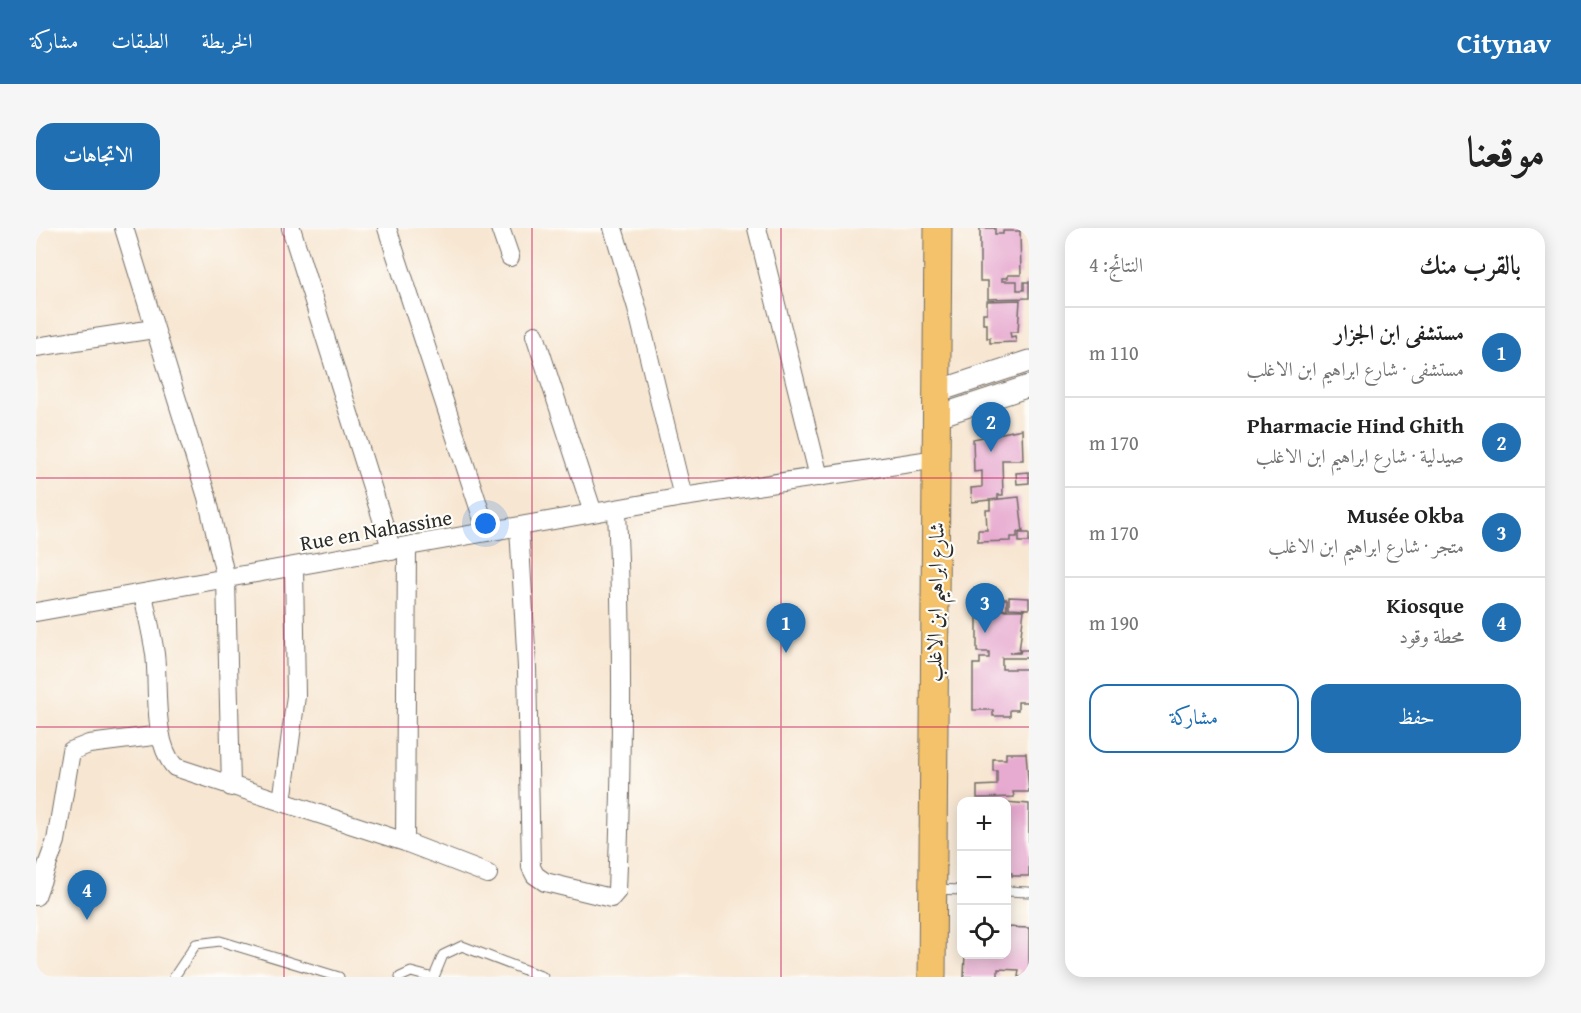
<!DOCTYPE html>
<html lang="ar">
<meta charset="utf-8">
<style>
:root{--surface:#fff;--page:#f6f6f6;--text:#222;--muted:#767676;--line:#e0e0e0;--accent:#1f6fb2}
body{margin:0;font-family:"Gentium Book Plus",Amiri,serif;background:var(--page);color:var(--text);direction:rtl}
.controls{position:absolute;right:18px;bottom:18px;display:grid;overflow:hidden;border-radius:12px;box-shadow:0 3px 15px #0003}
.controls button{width:54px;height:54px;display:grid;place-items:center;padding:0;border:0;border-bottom:2px solid var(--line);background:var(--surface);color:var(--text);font:30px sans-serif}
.you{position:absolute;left:450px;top:296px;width:21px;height:21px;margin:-15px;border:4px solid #fff;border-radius:50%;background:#1a73e8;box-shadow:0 0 0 9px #1a73e833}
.badge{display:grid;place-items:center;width:39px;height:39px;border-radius:50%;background:var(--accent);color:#fff;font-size:20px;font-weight:700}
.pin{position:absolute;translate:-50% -50px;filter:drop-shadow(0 2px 3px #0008)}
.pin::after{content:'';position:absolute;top:32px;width:21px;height:18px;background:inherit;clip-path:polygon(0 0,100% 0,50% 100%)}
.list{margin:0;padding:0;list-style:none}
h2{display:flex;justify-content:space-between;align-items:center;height:78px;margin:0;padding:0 24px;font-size:26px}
h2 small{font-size:20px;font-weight:400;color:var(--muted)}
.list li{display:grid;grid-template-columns:39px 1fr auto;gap:18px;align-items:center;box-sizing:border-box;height:90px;padding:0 24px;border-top:2px solid var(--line)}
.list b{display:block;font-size:22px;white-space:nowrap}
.list p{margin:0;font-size:20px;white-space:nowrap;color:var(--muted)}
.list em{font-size:20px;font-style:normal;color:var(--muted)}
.actions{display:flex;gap:12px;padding:18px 24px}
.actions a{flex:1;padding:14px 0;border:2px solid var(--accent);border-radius:18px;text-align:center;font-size:21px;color:var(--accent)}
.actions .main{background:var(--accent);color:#fff}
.icon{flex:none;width:33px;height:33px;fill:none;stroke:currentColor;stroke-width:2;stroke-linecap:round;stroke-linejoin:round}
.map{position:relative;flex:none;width:993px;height:749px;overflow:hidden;direction:ltr;border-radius:18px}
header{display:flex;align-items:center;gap:36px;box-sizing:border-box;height:84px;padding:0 30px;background:var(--accent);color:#fff}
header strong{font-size:28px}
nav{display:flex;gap:33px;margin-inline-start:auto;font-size:21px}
.intro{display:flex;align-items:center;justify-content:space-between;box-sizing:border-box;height:144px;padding:0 36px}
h1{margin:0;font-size:42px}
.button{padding:15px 27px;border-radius:18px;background:var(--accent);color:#fff;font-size:21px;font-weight:700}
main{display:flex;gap:36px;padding:0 36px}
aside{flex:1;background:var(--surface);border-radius:18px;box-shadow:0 3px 15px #0003}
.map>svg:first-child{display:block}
.building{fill:#e7aad0}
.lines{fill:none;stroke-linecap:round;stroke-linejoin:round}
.service-casing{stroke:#726c65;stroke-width:11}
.minor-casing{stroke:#726c65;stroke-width:20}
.tertiary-casing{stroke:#726c65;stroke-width:23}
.primary-casing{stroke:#726c65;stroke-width:29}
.service{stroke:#fff;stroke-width:9}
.minor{stroke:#fff;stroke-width:18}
.tertiary{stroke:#fff;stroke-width:21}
.primary{stroke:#f3c26a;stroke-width:27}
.grid{fill:none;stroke:#c2185b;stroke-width:1.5;stroke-opacity:0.55}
.labels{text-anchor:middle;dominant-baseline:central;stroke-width:4.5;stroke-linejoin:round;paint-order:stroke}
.street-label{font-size:21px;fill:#2b2b2b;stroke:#fdfcf7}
</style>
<header>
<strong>Citynav</strong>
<nav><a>الخريطة</a><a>الطبقات</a><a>مشاركة</a></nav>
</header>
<div class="intro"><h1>موقعنا</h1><a class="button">الاتجاهات</a></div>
<main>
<aside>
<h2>بالقرب منك<small>النتائج: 4</small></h2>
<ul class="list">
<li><span class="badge">1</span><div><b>مستشفى ابن الجزار</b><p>مستشفى · شارع ابراهيم ابن الاغلب</p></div><em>110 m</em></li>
<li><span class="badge">2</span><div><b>Pharmacie Hind Ghith</b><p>صيدلية · شارع ابراهيم ابن الاغلب</p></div><em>170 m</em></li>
<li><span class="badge">3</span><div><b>Musée Okba</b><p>متجر · شارع ابراهيم ابن الاغلب</p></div><em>170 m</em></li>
<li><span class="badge">4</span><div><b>Kiosque</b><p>محطة وقود</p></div><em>190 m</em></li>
</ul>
<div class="actions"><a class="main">حفظ</a><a>مشاركة</a></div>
</aside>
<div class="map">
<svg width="993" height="749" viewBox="0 0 993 749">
<rect width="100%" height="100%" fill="#fdfcf7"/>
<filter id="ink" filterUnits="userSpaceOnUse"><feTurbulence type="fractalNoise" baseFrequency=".0167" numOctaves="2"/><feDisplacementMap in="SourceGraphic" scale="12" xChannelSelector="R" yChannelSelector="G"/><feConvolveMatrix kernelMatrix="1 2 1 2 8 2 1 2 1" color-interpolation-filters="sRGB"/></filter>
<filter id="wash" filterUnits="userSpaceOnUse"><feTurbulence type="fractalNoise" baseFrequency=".008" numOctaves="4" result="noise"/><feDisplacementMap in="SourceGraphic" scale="24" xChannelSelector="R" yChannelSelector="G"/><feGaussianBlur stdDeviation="1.35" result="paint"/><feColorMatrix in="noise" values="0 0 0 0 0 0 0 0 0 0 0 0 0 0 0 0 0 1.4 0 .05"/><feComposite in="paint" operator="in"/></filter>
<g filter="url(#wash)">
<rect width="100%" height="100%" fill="#f7e6d1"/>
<g id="blocks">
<!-- building -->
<path class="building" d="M944,0H959V6H967V3H984L985,47H972V50H966V53H981V62H988V54H993V70L952,71V53H944Z
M984,72L982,104H974L975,109L979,108L980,114L954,115V110H951V96H947V85H951V73Z
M986,201L987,232H966L967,267H962V271L936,274L935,260L946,259V243L938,244L937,211Z
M993,244V255L981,256L980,245Z
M983,269L987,304H981V309H975V313L942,314V302H951L950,282H954V272Z
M983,305H993V314H983Z
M973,369L993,370V381L973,380Z
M943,371H971V381H943Z
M941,382H988L983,424L973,425H984L985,422H993V430H966V441H993V474H982V482H974V488H957V482H937V436H944V430H953V424H941Z
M970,525H990L993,564H977L978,569L941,570V558L961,557V543H957V531H970Z
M970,574L993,576V648H976V645H970Z
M970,699L993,700V749H982L983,742L962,741V749H928L929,726H970Z"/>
</g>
</g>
<g filter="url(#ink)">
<use href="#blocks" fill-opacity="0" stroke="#726c65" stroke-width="1.5"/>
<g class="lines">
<!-- service casing -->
<g class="service-casing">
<path id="service" d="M898,661L926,662
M970,663L993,664
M138,749L160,716L184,713L303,749
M364,749L375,744L394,749
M398,749L407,727L426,718L507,749"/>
</g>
<!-- minor casing -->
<g class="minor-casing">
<path id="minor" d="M88,0L171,269L190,351L195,559
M255,0L356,323
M351,0L451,304
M464,0L474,29
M577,0L601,80L647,269
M721,0L783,249
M499,107L557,285
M0,119L118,101
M483,299L491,440L495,639L499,647L509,654L575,670L581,663C586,536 587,410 581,283
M107,366C111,386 116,406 119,426C123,459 116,514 139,539L369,614L452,646
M0,384L647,269L901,231
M246,574L260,468L258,339
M369,614L371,320
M0,668L20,613L35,523L53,516L125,507"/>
</g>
<!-- tertiary casing -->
<g class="tertiary-casing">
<path id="tertiary" d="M899,164L993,133
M899,189L993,158"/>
</g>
<!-- primary casing -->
<g class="primary-casing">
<path id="primary" d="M896,749L902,0"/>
</g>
<!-- service -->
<use href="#service" class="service"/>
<!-- minor -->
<use href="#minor" class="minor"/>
<!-- tertiary -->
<use href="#tertiary" class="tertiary"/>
<!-- primary -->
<use href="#primary" class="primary"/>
</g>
</g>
<!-- grid -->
<path class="grid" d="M248,0V749M496,0V749M745,0V749M0,250H993M0,499H993"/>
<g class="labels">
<!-- street labels -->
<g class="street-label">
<text transform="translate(340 302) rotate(-10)">Rue en Nahassine</text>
<text transform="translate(899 374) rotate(-89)">شارع ابراهيم ابن الاغلب</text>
</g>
</g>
</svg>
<div class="controls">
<button>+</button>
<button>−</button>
<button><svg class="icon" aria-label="locate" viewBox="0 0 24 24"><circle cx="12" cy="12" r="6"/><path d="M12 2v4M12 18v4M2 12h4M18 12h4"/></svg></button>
</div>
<div class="you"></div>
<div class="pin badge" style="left:750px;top:425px">1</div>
<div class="pin badge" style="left:955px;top:224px">2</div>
<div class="pin badge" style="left:949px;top:405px">3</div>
<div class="pin badge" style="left:51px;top:692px">4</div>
</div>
</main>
